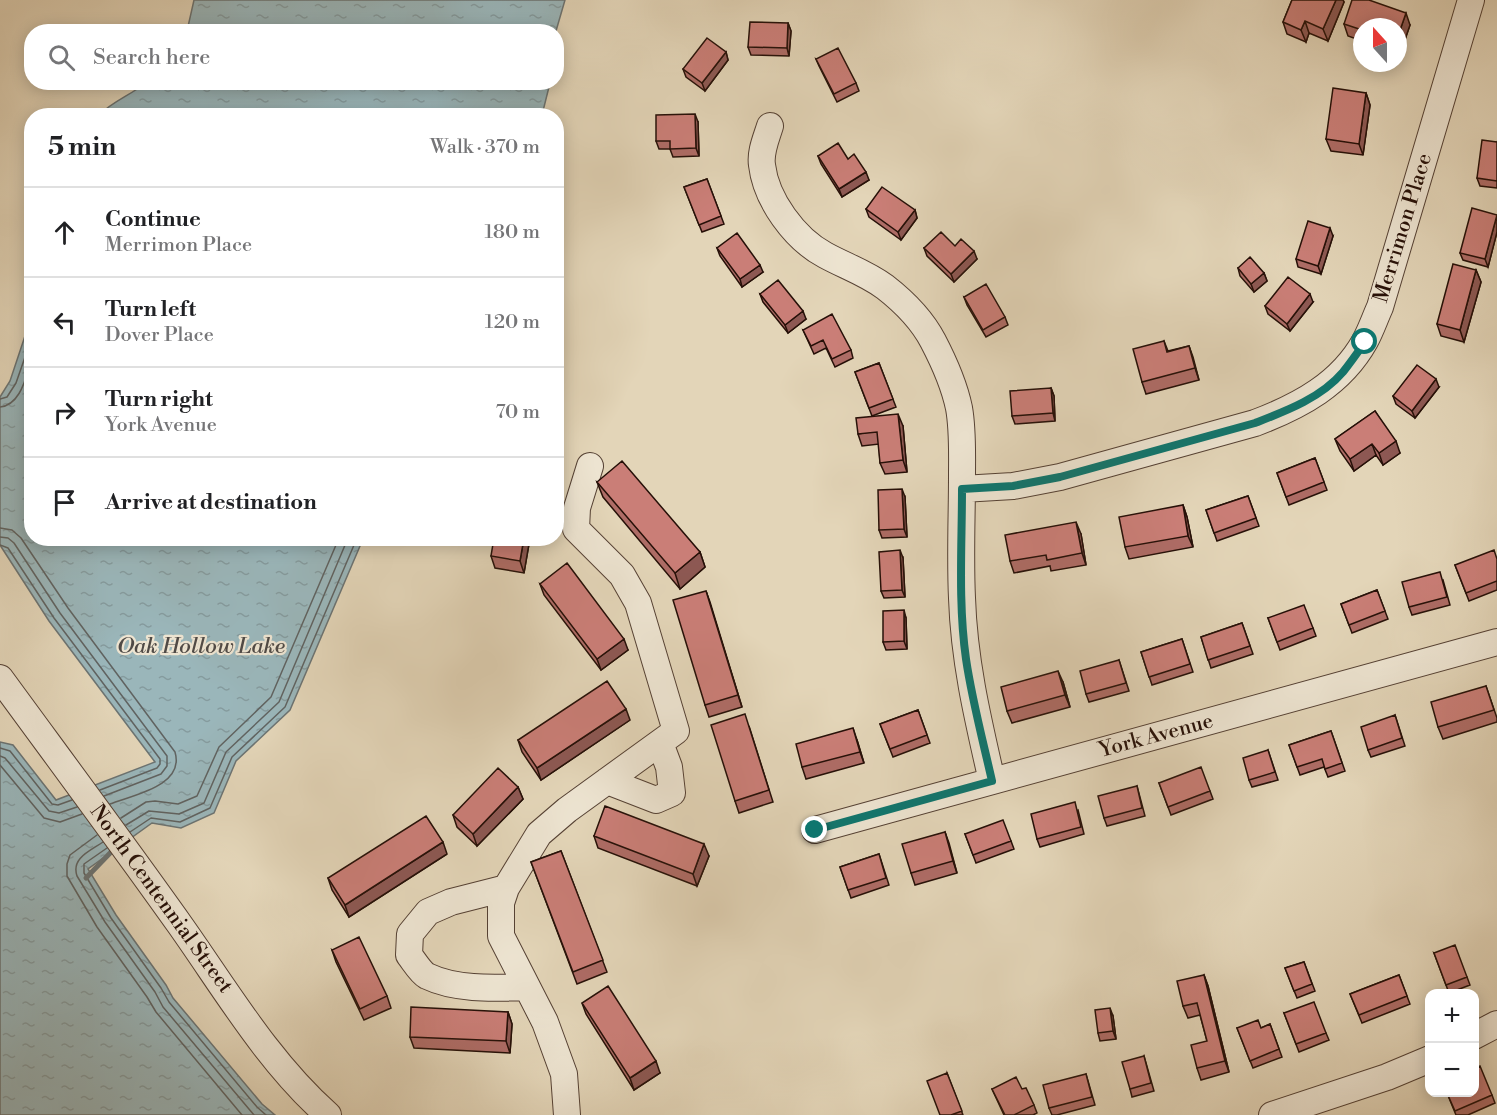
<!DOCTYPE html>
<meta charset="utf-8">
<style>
:root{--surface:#fff;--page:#f2f2f2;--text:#202124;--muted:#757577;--line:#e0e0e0}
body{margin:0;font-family:"Libre Bodoni",serif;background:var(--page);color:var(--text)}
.controls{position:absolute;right:18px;bottom:18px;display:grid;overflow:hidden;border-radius:12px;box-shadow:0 3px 15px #0003}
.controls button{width:54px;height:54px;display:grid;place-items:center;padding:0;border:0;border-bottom:2px solid var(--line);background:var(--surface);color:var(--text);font:30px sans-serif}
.compass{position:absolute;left:1353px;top:18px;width:54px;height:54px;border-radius:50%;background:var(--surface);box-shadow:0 3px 15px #0003;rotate:339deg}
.stop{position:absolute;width:18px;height:18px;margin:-14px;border:4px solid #0f766e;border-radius:50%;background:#fff}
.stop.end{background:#0f766e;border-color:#fff;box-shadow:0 2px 6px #0008}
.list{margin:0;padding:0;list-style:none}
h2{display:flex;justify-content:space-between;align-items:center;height:78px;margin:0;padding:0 24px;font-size:26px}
h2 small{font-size:20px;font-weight:400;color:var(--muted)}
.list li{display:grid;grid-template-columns:39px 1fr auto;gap:18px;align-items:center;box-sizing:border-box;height:90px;padding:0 24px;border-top:2px solid var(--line)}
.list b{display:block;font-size:22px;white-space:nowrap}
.list p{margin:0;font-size:20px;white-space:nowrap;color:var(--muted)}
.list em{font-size:20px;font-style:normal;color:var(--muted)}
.icon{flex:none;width:33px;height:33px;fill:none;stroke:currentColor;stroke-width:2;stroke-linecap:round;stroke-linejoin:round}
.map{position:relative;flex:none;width:1497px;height:1115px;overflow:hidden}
.search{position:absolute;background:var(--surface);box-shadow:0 3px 15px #0003;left:24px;top:24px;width:540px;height:66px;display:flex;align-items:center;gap:15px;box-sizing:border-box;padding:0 21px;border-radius:24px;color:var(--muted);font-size:22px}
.panel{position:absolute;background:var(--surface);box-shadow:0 3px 15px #0003;left:24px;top:108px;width:540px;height:438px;border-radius:24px}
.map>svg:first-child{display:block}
.water{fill:url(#water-ripples);stroke:#6c7473;stroke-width:1.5}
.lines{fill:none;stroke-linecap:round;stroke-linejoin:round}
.shore{stroke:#606361;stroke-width:1.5}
.stream{stroke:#6c7473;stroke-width:5}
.minor-casing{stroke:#554134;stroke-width:28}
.minor{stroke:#ede4d1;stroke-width:26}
.wall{fill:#ae6c66;stroke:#261008;stroke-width:1.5}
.shaded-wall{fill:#8d5853;stroke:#261008;stroke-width:1.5}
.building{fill:#ca7e77;stroke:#261008;stroke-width:1.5}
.route{stroke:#0f766e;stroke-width:8}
.labels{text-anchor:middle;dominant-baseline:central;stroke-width:4.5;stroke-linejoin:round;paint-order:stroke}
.street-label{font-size:21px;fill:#261008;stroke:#ede4d1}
.water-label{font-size:22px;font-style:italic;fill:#4f4a46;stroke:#ede4d1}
</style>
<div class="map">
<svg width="1497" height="1115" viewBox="0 0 1497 1115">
<defs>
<pattern id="water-ripples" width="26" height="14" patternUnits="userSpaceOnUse" patternTransform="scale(1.5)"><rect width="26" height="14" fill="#9ab6ba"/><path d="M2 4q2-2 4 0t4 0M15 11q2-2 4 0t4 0" fill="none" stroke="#859b9e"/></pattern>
</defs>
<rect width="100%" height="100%" fill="#e3d5b8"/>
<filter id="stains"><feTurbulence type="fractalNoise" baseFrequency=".00333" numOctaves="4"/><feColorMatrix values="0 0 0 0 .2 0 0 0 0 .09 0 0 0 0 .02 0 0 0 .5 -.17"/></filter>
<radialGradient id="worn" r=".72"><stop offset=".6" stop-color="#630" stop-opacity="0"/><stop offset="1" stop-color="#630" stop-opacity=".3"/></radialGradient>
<!-- water -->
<path class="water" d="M194,0H565L556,31H187Z
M147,82H550V83L542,115H99C113,101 131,95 147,82Z
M31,318L32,538L363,539L290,710L236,761L214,813L181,828L152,823L88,869L116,915L166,985L173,998L262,1104L275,1115H0V742L13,745L56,800L155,762L49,621L0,545V397L10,381Z"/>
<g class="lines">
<!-- shore -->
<path class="shore" d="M0,399L7,397L16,383L32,337
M0,407C21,405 26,376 32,360
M0,528L12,530L21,538L68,608L175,752C185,786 133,795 110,804
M0,537L8,538L14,543L60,613L167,756V766L161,774L104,796
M0,545L8,548L54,618L160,759V764L157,768L100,790
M0,748L10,751L52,804L58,805L72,800
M0,756L5,758L49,811L59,813L77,807
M0,765L44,818L60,822L82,814
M121,818L146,802L155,801L178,804L197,796L219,747L271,697L339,538
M126,825L149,811L179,814L204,803L226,752L279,702L348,538
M130,832L151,818L180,822L210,808L232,757L285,707L357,538
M97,835L70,855L67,864V876L97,927L147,997L156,1012L242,1115
M103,842C90,851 71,858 77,876L105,922L155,992L163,1007L254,1115
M107,848L84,864V873L111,918L161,988L169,1002L257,1107L266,1115"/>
<!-- stream -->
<path class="stream" d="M86,878L113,850"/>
<!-- minor casing -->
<g class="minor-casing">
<path id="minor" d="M770,126C766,139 760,152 762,165C766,200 795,239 825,255C845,266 866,273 885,287C903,301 922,320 933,341C944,362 954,384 959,408C963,430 962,453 962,476C962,516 960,557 962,598C964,661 978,720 992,781
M962,489L1013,486L1060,477L1255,423C1300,406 1341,384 1365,341C1371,330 1375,318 1380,307L1471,0
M0,678C60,760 121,842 180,925C226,990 268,1062 328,1115
M607,781L656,800L672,793L669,767L660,743
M815,830L1497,642
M506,888L451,902L428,912L410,934L409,955C414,961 420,972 427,976C456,990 494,988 525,987
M1474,1036L1497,1024
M567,1115L564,1074L545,1022L501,936V903L506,888L539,834L567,810L676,731L638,603L622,575L576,529L577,508L590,466
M1272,1115L1387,1077L1430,1059"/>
</g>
<!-- minor -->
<use href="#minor" class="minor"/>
</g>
<!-- wall -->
<path class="wall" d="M1292,0H1343L1344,2L1328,41L1309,33L1306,42L1287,34L1283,22Z
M788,23L791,31L789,56L751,55L748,47Z
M1344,24L1410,25L1400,54L1398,53V27H1362V41L1348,36Z
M726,52L728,60L705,91L686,77L683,69Z
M816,59L856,83L859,91L837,102L819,66Z
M1366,93L1370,105L1363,155L1331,151L1326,139Z
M698,122L699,156L673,157L670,149H659L656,141Z
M1497,142V188L1480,186L1477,178Z
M818,156L848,159L869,180L842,197L821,164Z
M707,179L724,224L702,232L684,187Z
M866,209L915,210L917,218L901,240L869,217Z
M1497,215V232L1488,267L1463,260L1460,253Z
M1333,236L1321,274L1298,267L1296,259Z
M955,246L977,259L954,282L927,256L924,248Z
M717,248L763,272L742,287L720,256Z
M1238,268L1264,273L1267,281L1254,292L1240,276Z
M1476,270L1481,282L1464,342L1441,336L1437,324Z
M760,294L806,319L788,333L763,302Z
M964,297L1005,317L1008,325L986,337L967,305Z
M1313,302L1290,331L1268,314L1265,306Z
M803,330L851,350L853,358L835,367L826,348L814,354Z
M1164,341L1168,351L1189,346L1199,380L1146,394L1142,382Z
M879,363L896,407L872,416L855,372Z
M1439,387L1415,418L1396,404L1393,396Z
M1051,388L1054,396L1055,421L1015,424L1012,416Z
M1375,411L1400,453L1383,465L1376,455L1354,471L1340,451L1335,439Z
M903,426L907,472L885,474L880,463L879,444L862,446L858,434Z
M1315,458L1327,490L1289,505L1277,473Z
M597,482L700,552L705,567L680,589L603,497Z
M1248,496L1259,526L1217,541L1206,510Z
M905,497L907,537L882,538L879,530Z
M1183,505L1187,517L1193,547L1129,559L1125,547Z
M1081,534L1086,565L1051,571L1050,566L1014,573L1010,561Z
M530,538L524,573L495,568L491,556Z
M903,558L905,597L884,598L881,591Z
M1497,559V590L1469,601L1455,565Z
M1443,580L1450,605L1412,615L1409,607Z
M540,584L628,650L601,670L544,595Z
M1377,590L1388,619L1352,633L1341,604Z
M706,591L742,707L709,717L705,705Z
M906,618L907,649L886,650L883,642Z
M1268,618L1313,628L1316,636L1280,650Z
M1242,623L1253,654L1211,668L1201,637Z
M1182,639L1193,672L1152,685L1141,652Z
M1119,660L1129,691L1089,702L1086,694Z
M1063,682L1070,707L1012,723L1007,711Z
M1486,686L1497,718V722L1443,739L1438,727Z
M918,710L930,743L893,757L880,724Z
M1395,715L1405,746L1371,757L1368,750Z
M630,720L541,780L522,752L518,740Z
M749,726L773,802L739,813L735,801Z
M1331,731L1345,771L1328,777L1324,767L1300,775L1289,745Z
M857,740L864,763L806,779L802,767Z
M1268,750L1278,780L1252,787L1249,780Z
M1159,783L1210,791L1213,799L1171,815Z
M1137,786L1145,816L1107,826L1104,818Z
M518,787L523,799L477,846L457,827L453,815Z
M1078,810L1084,834L1040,847L1037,839Z
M945,832L957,873L915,885L911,873Z
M965,834L1011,841L1014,849L976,863Z
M594,836L709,856L697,886L598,848Z
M561,851L607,972L577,984L531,862Z
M447,854L349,917L332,890L328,878Z
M879,854L889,885L851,898L840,867Z
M332,950L387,996L391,1008L364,1020L336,962Z
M1434,953L1467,977L1470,985L1449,993Z
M1304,962L1315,991L1297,998L1285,968Z
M1204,975L1208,986L1229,1072L1201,1080L1197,1068L1207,1041L1200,1015L1188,1018L1183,1006Z
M1399,975L1410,1004L1362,1023L1350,994Z
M582,1003L660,1073L634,1090L586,1014Z
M508,1012L512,1024L510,1053L414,1048L410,1037Z
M1284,1013L1326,1033L1329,1040L1299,1052Z
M1113,1016L1116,1039L1100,1041L1098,1033Z
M1270,1024L1282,1057L1253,1068L1237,1028H1261Z
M1144,1056L1154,1091L1132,1097L1130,1089Z
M947,1073L963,1115H940Z
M1086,1074L1095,1105L1057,1115H1052L1049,1108Z
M992,1089H1022L1034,1105L1037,1113L1033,1115H1004Z
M1447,1093L1492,1095L1495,1103L1468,1115H1456Z"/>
<!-- shaded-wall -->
<path class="shaded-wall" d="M1336,0H1343L1344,2L1328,41L1323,29Z
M1406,13L1410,25L1400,54L1398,49V36Z
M1305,21L1309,33L1306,42L1301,30Z
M788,23L791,31L789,56L787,48Z
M726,52L728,60L705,91L702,83Z
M1366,93L1370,105L1363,155L1359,144Z
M695,114L698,122L699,156L696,148Z
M866,172L869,180L842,197L839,189Z
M915,210L917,218L901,240L898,232Z
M1497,215V232L1488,267L1485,259Z
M1330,228L1333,236L1321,274L1318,266Z
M974,251L977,259L954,282L951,274Z
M760,265L763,272L742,287L740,279Z
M1476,270L1481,282L1464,342L1460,330Z
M1264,273L1267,281L1254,292L1251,284Z
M1310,294L1313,302L1290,331L1287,324Z
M803,311L806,319L788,333L785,325Z
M1189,346L1193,357L1199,380L1195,368Z
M1436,379L1439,387L1415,418L1412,411Z
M1051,388L1054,396L1055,421L1053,413Z
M898,414L903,426L907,472L903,460Z
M1396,441L1400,453L1383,465L1379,453Z
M1372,444L1376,455L1354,471L1350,459Z
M902,489L905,497L907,537L904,529Z
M1183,505L1187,517L1193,547L1188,536Z
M1076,522L1081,534L1086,565L1082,553Z
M524,538H530L524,573L520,561Z
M900,550L903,558L905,597L902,590Z
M700,552L705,567L680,589L675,573Z
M706,591L710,602L742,707L738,695Z
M904,610L906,618L907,649L904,641Z
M624,639L628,650L601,670L597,659Z
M1058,671L1063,682L1070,707L1065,695Z
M626,709L630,720L541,780L537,768Z
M853,728L857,740L864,763L860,752Z
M518,787L523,799L477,846L473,834Z
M945,832L949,843L957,873L953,861Z
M443,842L447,854L349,917L345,905Z
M704,844L709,856L697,886L693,874Z
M1204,975L1208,986L1229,1072L1225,1061Z
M1110,1008L1113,1016L1116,1039L1113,1031Z
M508,1012L512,1024L510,1053L506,1041Z
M656,1061L660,1073L634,1090L630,1078Z"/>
<!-- building -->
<path class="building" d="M1292,0H1336L1323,29L1305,21L1301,30L1283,22Z
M1352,0H1369L1406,13L1398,36V27H1362V30L1344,24Z
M750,22L788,23L787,48L748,47Z
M707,38L726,52L702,83L683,69Z
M838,48L856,83L834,94L816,59Z
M1333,88L1366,93L1359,144L1326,139Z
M695,114L696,148L670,149V141H656V115Z
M1482,140L1497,142V181L1477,178Z
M838,143L848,159L854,154L866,172L839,189L818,156Z
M707,179L721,216L699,225L684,187Z
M882,187L915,210L898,232L866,209Z
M1472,208L1497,215L1485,259L1460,253Z
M1308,221L1330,228L1318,266L1296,259Z
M941,232L955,246L961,239L974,251L951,274L924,248Z
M737,233L760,265L740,279L717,248Z
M1250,257L1264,273L1251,284L1238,268Z
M1453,264L1476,270L1460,330L1437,324Z
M1288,277L1310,294L1287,324L1265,306Z
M778,280L803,311L785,325L760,294Z
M986,284L1005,317L983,330L964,297Z
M832,314L851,350L832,359L823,340L811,346L803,330Z
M1164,341L1167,352L1189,346L1195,368L1142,382L1133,349Z
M879,363L893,399L869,408L855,372Z
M1417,365L1436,379L1412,411L1393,396Z
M1051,388L1053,413L1012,416L1010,391Z
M1375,411L1396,441L1379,453L1372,444L1350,459L1335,439Z
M898,414L903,460L880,463L877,432L858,434L856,418Z
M1315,458L1324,482L1286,497L1277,473Z
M622,461L700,552L675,573L597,482Z
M902,489L904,529L879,530L878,490Z
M1248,496L1256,518L1214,533L1206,510Z
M1183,505L1188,536L1125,547L1119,517Z
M1076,522L1082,553L1047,560L1046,555L1010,561L1005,535Z
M494,538H524L520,561L491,556Z
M900,550L902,590L881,591L879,552Z
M1494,550L1497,559V581L1466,593L1455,565Z
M567,563L624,639L597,659L540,584Z
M1440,572L1447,597L1409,607L1402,582Z
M1377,590L1385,611L1349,625L1341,604Z
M706,591L738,695L705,705L673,600Z
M1304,605L1313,628L1277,642L1268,618Z
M904,610V641L883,642V611Z
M1242,623L1250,646L1208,660L1201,637Z
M1182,639L1190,664L1149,677L1141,652Z
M1119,660L1126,683L1086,694L1080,671Z
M1058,671L1065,695L1007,711L1001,687Z
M607,681L626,709L537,768L518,740Z
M1486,686L1494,710L1438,727L1431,702Z
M918,710L927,735L890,749L880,724Z
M745,714L769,790L735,801L711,725Z
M1395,715L1402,738L1368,750L1361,727Z
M853,728L860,752L802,767L796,744Z
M1331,731L1342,763L1325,769L1322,759L1297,767L1289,745Z
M1268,750L1275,772L1249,780L1243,758Z
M1201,767L1210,791L1168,807L1159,783Z
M498,768L518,787L473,834L453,815Z
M1137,786L1142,808L1104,818L1098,796Z
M1075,802L1081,827L1037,839L1031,814Z
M605,806L704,844L693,874L594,836Z
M426,816L443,842L345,905L328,878Z
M1003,820L1011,841L973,855L965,834Z
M945,832L953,861L911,873L902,844Z
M561,851L603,960L573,972L531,862Z
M879,854L886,878L848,890L840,867Z
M359,937L387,996L360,1009L332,950Z
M1455,945L1467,977L1446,985L1434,953Z
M1304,962L1312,984L1294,991L1285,968Z
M1204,975L1225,1061L1197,1068L1191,1045L1207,1041L1197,1003L1183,1006L1177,981Z
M1399,975L1407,996L1359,1015L1350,994Z
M608,986L656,1061L630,1078L582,1003Z
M1314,1002L1326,1033L1296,1044L1284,1013Z
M411,1007L508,1012L506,1041L410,1037Z
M1110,1008L1113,1031L1098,1033L1095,1010Z
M1258,1020L1261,1028L1270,1024L1279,1049L1250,1061L1237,1028Z
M1144,1056L1151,1083L1130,1089L1122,1062Z
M1480,1066L1492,1095L1455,1111L1447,1093L1474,1092V1069Z
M947,1073L962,1111L951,1115H940L927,1081Z
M1086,1074L1092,1097L1049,1108L1043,1085Z
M1016,1077L1022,1089L1026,1088L1034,1105L1014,1115H1005L992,1089Z"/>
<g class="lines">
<!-- route -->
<path class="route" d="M815,830L992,781C983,741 972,700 966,659C958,603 962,545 962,489L1013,486L1060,477L1255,423C1286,411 1321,398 1343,372C1351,362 1358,352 1365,342"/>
</g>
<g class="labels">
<!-- street labels -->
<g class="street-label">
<text transform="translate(1403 228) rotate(-73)">Merrimon Place</text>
<text transform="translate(1156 736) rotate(-15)">York Avenue</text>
<text transform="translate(161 899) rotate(54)">North Centennial Street</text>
</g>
<!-- water labels -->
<g class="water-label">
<text x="201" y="646">Oak Hollow Lake</text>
</g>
</g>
<rect width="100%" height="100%" filter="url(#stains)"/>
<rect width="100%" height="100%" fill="url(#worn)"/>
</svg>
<div class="controls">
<button>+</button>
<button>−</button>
</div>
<svg class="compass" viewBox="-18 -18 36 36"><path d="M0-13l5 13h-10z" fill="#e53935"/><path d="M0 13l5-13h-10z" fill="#757577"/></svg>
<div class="stop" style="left:1365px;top:342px"></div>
<div class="stop end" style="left:815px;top:830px"></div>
<div class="search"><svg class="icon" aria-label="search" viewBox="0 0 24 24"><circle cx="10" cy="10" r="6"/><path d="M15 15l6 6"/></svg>Search here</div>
<section class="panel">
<h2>5 min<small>Walk · 370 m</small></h2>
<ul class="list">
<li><svg class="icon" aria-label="ahead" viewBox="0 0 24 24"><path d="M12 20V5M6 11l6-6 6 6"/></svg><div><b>Continue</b><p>Merrimon Place</p></div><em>180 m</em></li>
<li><svg class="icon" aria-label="left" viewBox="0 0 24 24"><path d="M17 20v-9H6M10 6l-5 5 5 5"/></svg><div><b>Turn left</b><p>Dover Place</p></div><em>120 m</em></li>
<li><svg class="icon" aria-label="right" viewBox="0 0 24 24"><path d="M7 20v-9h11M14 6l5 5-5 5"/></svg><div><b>Turn right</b><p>York Avenue</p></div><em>70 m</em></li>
<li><svg class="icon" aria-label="arrive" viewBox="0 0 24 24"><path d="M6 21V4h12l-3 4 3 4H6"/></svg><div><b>Arrive at destination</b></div></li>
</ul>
</section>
</div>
